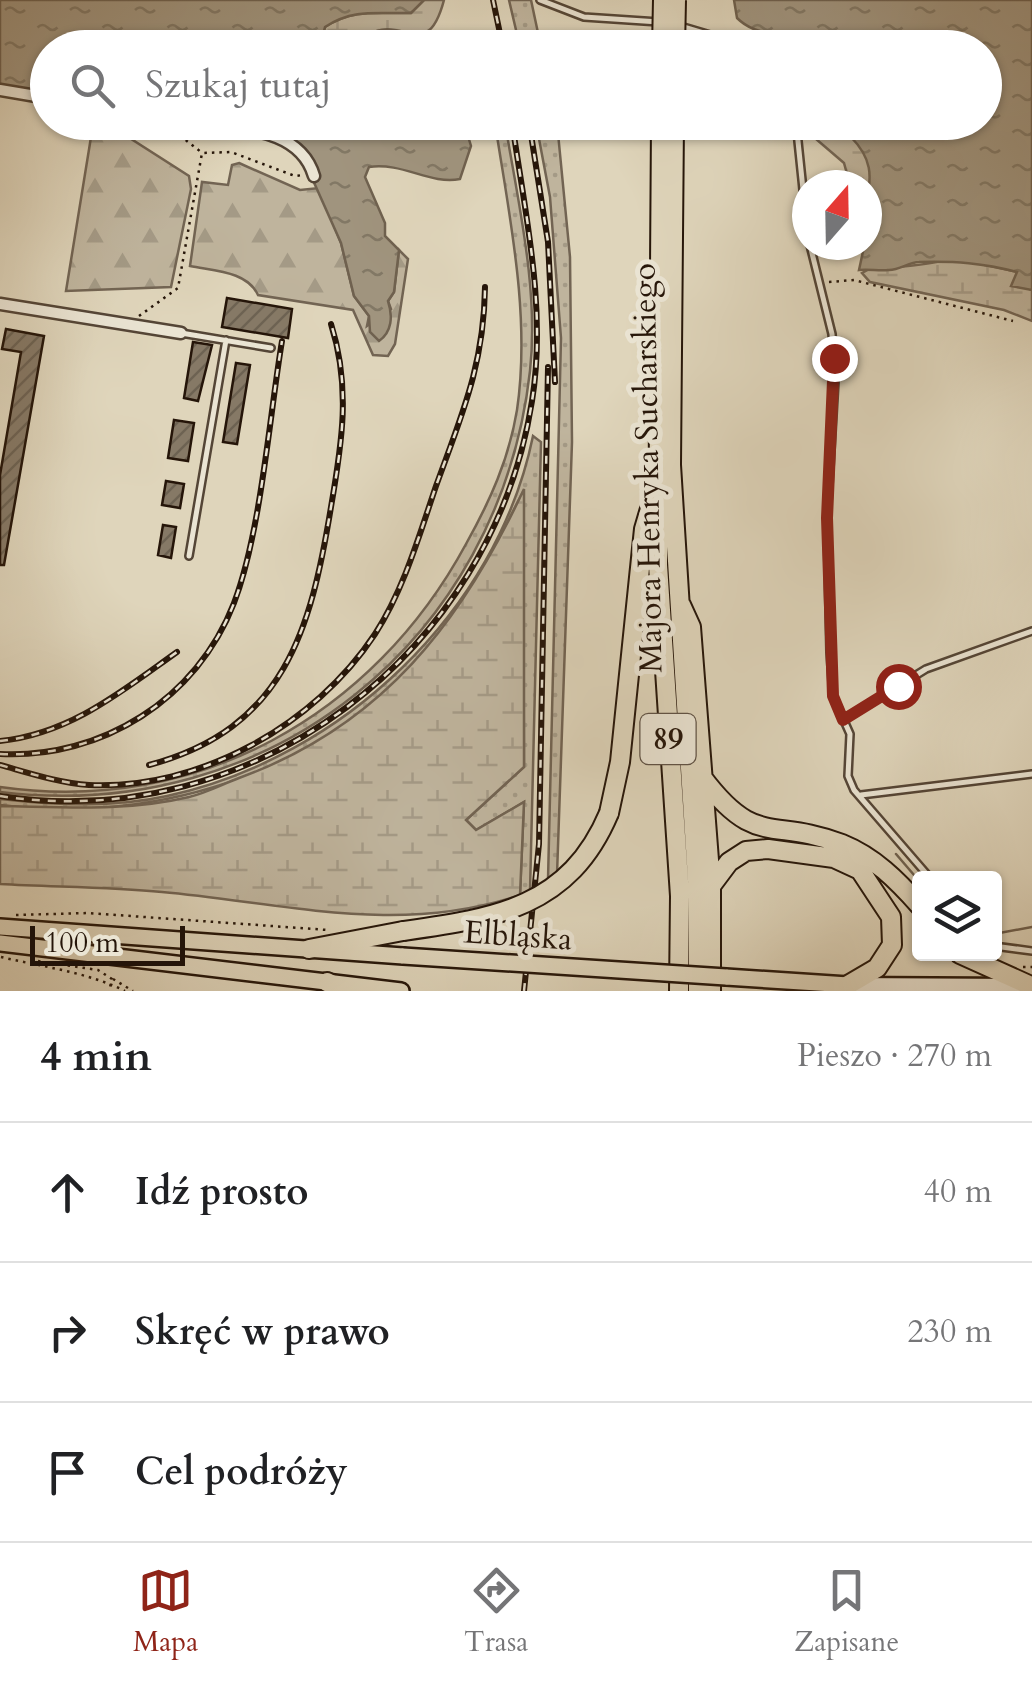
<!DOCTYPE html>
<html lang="pl">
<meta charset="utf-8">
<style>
:root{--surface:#fff;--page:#f6f6f6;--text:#202124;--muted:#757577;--line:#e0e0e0;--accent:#8f2418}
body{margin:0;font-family:Cardo,serif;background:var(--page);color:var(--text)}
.controls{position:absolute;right:30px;bottom:30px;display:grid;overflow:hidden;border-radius:10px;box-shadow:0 2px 8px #0004}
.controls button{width:90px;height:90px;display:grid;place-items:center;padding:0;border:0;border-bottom:2px solid var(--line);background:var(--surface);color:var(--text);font:50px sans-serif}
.compass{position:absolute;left:792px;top:170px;width:90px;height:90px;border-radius:50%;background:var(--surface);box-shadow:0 2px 8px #0004;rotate:20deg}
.scale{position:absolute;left:30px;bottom:25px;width:155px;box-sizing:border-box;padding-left:10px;border:5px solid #251509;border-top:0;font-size:28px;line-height:35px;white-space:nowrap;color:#251509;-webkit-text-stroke:8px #eae4d3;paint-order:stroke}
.stop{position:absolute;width:30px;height:30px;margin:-22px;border:8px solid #8f2418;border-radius:50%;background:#fff}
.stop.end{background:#8f2418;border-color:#fff;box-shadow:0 2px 10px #0008}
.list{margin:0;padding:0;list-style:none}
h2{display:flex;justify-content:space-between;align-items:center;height:130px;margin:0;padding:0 40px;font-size:42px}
h2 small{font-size:32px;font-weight:400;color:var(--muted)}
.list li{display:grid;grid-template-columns:65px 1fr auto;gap:30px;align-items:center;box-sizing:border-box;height:140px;padding:0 40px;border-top:2px solid var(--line)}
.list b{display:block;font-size:38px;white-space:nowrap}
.list em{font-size:32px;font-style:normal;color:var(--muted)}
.icon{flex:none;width:55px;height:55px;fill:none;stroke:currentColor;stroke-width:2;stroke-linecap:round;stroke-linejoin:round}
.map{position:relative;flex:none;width:1032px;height:991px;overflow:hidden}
.search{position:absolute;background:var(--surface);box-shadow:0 2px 8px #0004;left:30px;right:30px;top:30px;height:110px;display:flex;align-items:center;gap:25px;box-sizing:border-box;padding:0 35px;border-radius:55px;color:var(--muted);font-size:38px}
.sheet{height:550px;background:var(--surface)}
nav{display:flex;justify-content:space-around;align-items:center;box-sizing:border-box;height:140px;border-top:2px solid var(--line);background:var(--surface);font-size:28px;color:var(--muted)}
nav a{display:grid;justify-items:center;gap:5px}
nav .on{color:var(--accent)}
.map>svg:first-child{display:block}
.grass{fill:url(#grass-dots);stroke:#726453;stroke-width:2.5}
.forest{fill:url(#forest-firs);stroke:#726453;stroke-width:2.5}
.wetland{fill:url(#wetland-marsh);stroke:#726453;stroke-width:2.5}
.water{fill:url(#water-ripples);stroke:#6f614f;stroke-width:2.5}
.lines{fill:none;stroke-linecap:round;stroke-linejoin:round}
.stream{stroke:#6f614f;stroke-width:2.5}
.building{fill:url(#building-hatch);stroke:#251509;stroke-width:2.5}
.lane-casing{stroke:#544536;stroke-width:10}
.street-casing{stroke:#544536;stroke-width:15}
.secondary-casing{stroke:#251509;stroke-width:19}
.primary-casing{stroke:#251509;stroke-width:20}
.highway-casing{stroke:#251509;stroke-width:22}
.path{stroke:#251509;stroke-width:2.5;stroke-dasharray:2.5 5;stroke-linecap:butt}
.lane{stroke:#eae4d3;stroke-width:5}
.street{stroke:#eae4d3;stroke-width:10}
.secondary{stroke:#eae4d3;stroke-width:14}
.primary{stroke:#dfd5bb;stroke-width:15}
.highway{stroke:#dfd5bb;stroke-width:18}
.rail-casing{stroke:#251509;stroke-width:6}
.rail{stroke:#eae4d3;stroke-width:2.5;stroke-dasharray:8;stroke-linecap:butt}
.primary-bridge-casing{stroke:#251509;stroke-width:20;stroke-linecap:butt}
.highway-bridge-casing{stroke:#251509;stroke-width:22;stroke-linecap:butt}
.primary-bridge{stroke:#dfd5bb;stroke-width:15}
.highway-bridge{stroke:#dfd5bb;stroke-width:18}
.route{stroke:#8f2418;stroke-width:12}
.labels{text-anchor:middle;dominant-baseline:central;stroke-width:10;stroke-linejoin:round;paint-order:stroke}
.shield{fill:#eae4d3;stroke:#605346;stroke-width:2.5}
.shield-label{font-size:30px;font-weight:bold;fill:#251509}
.street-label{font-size:32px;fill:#251509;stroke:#eae4d3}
</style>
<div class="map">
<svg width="1032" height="991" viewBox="0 0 1032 991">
<defs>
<pattern id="grass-dots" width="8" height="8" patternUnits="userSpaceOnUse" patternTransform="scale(2.5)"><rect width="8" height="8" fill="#bfb49d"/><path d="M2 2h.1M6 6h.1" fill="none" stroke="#a49a86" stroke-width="1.8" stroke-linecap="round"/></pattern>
<pattern id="forest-firs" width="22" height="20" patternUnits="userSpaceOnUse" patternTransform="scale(2.5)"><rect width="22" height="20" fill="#bfb49d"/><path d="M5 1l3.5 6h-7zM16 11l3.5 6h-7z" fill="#a49a86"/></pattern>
<pattern id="wetland-marsh" width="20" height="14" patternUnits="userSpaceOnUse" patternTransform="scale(2.5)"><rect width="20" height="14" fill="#bfb49d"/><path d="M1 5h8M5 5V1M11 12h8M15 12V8" fill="none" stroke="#a49a86"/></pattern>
<pattern id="water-ripples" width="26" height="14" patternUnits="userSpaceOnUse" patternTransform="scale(2.5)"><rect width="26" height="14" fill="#a0947e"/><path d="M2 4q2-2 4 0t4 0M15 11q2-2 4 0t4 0" fill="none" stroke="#827865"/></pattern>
<pattern id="building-hatch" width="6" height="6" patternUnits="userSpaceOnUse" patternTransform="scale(2.5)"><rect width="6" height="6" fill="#867966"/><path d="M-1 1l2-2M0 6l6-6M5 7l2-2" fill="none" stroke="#6d6252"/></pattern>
</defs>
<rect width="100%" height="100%" fill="#dfd5bb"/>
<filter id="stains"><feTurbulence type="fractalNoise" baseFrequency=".002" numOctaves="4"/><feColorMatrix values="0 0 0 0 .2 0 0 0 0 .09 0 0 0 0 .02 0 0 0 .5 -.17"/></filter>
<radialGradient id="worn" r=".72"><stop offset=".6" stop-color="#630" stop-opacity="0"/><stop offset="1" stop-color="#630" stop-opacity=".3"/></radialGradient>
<!-- grass -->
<path class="grass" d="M509,0H531L541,47H520Z
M495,123H505C518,202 539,290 530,371C500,640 270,825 0,792V787C197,815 373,716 466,544C490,501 509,459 517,410C531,316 509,215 495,123Z
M536,123H557L570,257L572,442L557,875L548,880L561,338L550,197Z
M533,436L541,442L530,891L520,895L524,802L476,830L466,820L524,767L523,492C504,527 490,564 467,599C364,756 182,827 0,805V799C55,805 113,808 167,796C342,758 497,612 533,436Z"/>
<!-- forest -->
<path class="forest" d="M92,131L128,137L189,176L191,189L171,287L66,291Z
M239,163L300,190L319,188L341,243L354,296L369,316L367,326L391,309L388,301L394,292L399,250L408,259L395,344L388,356L373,355L353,310L258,295C247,271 214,271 190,266L202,182L228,185L232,165Z"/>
<!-- wetland -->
<path class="wetland" d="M424,0H444C427,65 402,13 368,35L365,47L319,46L325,27C354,8 378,14 411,13Z
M819,123C827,133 837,130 848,136C873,148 875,188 867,211V185H850L844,163L816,139Z
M952,258L1018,272L1016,283L1032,290V321L1004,310L870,282L862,273L873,267C882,270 943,263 952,258Z
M524,489V767L466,820L476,830L524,802L520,895C398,936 285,903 162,892C108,887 54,887 0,884V806C64,807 126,812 189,797C206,793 223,784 239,778C382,726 462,622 524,489Z"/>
<!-- water -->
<path class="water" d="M0,0H424L411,13C378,14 354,8 325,27L320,47L48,48L47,96L0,88Z
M734,0H1032V290L1011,286L1017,272C983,263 955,261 919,262C909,262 900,270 889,270C878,271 870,269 859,270L870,219C859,196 886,173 851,137L827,130L819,123L984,122V48L804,47C782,30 757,38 737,18Z
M209,123H464L471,146L460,179C430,185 403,162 369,167L365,177L385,223V236L399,250L394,292L388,301C393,316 392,332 379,341L370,332L369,316L354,296L341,243L312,178L316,177C301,128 252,130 209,123Z"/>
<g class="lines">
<!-- stream -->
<path class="stream" d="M896,854L920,882
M994,934L1032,927"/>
</g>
<!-- building -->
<path class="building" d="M227,298L292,309L288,338L222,327Z
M6,329L44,336L4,565H0V475L21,352L2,349Z
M193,342L212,345L198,401L184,398Z
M236,363L250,365L237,444L223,442Z
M174,420L194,423L188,461L168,458Z
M166,481L184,484L180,508L162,505Z
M163,525L176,527L171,558L158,555Z"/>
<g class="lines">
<!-- lane casing -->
<g class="lane-casing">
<path id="lane" d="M540,0L584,17L659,22
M680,26L754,48
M796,122L807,228
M810,245L832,334L835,381L827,518L830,652L833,696L850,734L848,776L854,790L930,878
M181,333L271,348
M189,556L226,340
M843,720L926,669L1032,631
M861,795L1032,774
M994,946L1032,951"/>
</g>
<!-- street casing -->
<g class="street-casing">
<path id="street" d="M0,90L48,98
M198,122C241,129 300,128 314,176
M0,304L181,333"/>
</g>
<!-- secondary casing -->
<g class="secondary-casing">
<path id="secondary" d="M848,985L1026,986"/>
</g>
<!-- primary casing -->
<g class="primary-casing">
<path id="primary" d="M0,927L403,956
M0,943L401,991
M726,977L848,985"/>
</g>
<!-- highway casing -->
<g class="highway-casing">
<path id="highway" d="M661,122L658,565L680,896L679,991
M674,122L671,465L698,896V991
M681,605L691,627L711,886V991
M702,777C756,849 772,817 842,844C874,857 897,880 920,906
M609,813L620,762L644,529L652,502
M711,886L729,862L746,851L768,849L834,858L860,870L891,917L892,945L877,968L848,985
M309,949L403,931
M960,954L1031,986
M327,982L344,991"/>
</g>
<!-- path -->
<path class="path" d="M121,122L183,138L201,152
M812,185L823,177L835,181
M829,282L854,280L1013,321
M139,316L178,288L202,153L231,152L295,176L303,175
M16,915L88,913L328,930
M1,957C43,967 87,972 125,991
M38,961L98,970L112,979L109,991
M1023,967H1032
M113,979L133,991"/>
<!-- lane -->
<use href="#lane" class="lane"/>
<!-- street -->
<use href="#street" class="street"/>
<!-- secondary -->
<use href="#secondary" class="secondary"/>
<!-- primary -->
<use href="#primary" class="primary"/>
<!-- highway -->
<use href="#highway" class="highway"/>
<!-- rail casing -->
<g class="rail-casing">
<path id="rail" d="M493,0L503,48
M529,122L548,242L555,382
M0,741C70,734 122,691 177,652
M0,754C102,759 197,699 234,603C261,532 269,419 282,341
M0,765C29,773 59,783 89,785C200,790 315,725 375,634C404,589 419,536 436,486C462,414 484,365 485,287
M149,765C285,729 311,629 331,507C342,443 351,387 331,324
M0,796C254,835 493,652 532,401C547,308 525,214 512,122
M524,991L539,844L548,367"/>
</g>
<!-- rail -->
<use href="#rail" class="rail"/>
<!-- primary-bridge casing -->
<g class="primary-bridge-casing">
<path id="primary-bridge" d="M403,956L726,977"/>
</g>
<!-- highway-bridge casing -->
<g class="highway-bridge-casing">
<path id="highway-bridge" d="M662,48L663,0
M675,48L676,0
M403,931C495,918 569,908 609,813"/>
</g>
<!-- primary-bridge -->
<use href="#primary-bridge" class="primary-bridge"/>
<!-- highway-bridge -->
<use href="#highway-bridge" class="highway-bridge"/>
</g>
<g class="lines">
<!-- route -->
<path class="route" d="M834,358L827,518L833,696L843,720L898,686"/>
</g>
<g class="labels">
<!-- shield labels -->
<rect class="shield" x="640.5" y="714" width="55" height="50" rx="8"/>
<g class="shield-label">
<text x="668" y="739">89</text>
</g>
<!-- street labels -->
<g class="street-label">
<text transform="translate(648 468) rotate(-91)">Majora Henryka Sucharskiego</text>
<text transform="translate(518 936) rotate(4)">Elbląska</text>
</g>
</g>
<rect width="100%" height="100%" filter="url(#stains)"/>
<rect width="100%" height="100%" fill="url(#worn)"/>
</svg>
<div class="controls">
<button><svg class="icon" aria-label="layers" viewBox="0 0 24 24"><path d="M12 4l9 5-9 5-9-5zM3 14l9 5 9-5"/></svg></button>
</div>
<svg class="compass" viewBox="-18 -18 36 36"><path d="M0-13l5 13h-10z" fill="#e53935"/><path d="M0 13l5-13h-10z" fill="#757577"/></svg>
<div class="scale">100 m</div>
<div class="stop" style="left:898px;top:686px"></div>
<div class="stop end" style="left:834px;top:358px"></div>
<div class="search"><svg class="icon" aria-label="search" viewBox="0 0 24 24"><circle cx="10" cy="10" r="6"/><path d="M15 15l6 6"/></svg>Szukaj tutaj</div>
</div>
<section class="sheet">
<h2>4 min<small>Pieszo · 270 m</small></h2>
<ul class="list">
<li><svg class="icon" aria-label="ahead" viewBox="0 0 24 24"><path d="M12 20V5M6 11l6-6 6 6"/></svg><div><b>Idź prosto</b></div><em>40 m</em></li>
<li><svg class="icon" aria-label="right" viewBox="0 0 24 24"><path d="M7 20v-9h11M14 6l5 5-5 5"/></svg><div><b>Skręć w prawo</b></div><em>230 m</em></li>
<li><svg class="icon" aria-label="arrive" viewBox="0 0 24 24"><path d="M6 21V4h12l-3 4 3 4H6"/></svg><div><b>Cel podróży</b></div></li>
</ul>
</section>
<nav>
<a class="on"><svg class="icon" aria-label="map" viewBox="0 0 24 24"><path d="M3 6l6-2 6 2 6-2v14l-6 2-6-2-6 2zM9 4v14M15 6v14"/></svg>Mapa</a>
<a><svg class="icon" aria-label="directions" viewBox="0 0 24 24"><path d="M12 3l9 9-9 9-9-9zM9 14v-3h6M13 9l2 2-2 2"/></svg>Trasa</a>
<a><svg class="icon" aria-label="saved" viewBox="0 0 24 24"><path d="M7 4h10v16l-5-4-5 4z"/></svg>Zapisane</a>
</nav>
